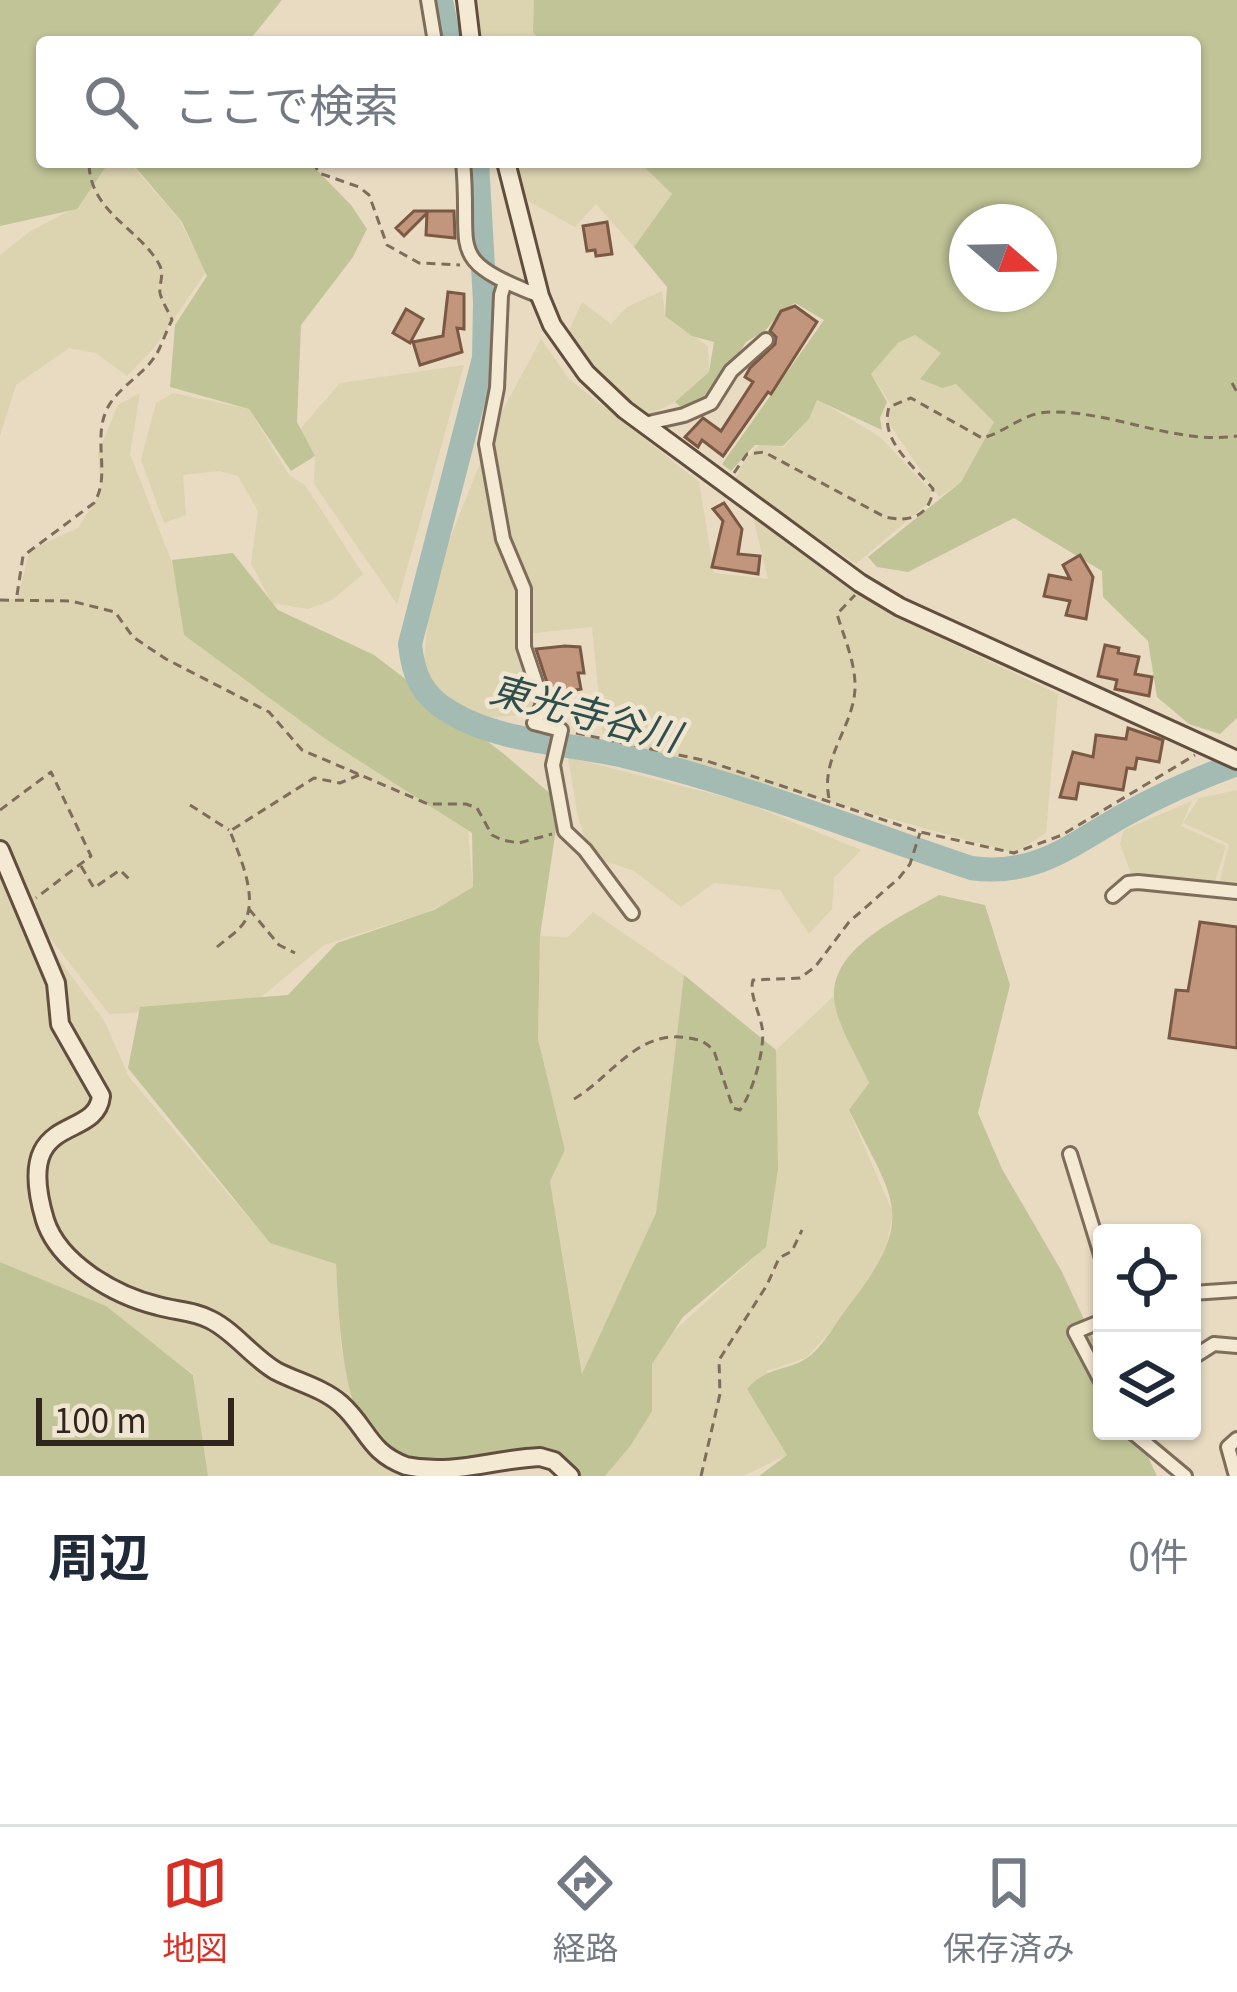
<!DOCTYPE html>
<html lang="ja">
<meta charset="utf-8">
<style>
:root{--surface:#fff;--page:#f2f2f3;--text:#1f2937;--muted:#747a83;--line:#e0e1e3;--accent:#d93025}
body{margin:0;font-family:Georgia,"Noto Sans JP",serif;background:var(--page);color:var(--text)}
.controls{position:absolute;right:36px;bottom:36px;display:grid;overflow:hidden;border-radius:12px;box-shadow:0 3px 9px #0004}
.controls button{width:108px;height:108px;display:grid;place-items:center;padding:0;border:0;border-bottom:3px solid var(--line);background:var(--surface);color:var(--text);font:60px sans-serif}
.compass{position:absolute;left:949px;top:204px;width:108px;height:108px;border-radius:50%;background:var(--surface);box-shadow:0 3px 9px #0004;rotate:110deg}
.scale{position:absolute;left:36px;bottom:30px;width:198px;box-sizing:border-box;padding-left:12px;border:6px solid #31261d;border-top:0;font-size:33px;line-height:42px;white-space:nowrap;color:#31261d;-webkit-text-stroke:9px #f0e5d0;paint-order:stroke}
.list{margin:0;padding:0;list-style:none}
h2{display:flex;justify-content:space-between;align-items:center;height:156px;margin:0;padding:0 48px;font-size:51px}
h2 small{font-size:39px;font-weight:400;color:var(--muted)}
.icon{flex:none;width:66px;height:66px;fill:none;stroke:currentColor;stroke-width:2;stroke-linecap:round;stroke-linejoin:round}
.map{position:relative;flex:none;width:1237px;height:1476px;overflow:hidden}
.search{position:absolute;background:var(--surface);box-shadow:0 3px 9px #0004;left:36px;right:36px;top:36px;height:132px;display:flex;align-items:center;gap:30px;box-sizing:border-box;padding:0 42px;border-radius:12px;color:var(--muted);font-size:45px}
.sheet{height:348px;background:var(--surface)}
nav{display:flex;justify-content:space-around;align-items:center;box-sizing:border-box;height:168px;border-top:3px solid var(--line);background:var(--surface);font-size:33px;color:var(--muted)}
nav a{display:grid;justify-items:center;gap:6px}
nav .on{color:var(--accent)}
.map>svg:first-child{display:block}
.farmland{fill:#dcd3b0}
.green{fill:#c1c497;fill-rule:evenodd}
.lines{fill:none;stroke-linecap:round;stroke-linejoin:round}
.river{stroke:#a3bbb3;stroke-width:24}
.building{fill:#c1967c;stroke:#7b5844;stroke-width:3}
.street-casing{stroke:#7f6d5b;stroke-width:18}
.secondary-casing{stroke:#614e3e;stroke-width:22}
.path{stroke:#7f6d5b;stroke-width:3;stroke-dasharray:9 6;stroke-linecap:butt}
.street{stroke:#f4e9d3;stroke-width:12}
.secondary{stroke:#f4e9d3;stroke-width:16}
.labels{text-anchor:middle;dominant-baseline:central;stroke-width:9;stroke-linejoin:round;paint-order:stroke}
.water-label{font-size:39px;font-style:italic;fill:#2e4f4b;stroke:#f0e5d0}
</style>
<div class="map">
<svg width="1237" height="1476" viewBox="0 0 1237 1476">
<rect width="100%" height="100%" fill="#e8dbc2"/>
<!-- farmland -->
<path class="farmland" d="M478,0H536L533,32L540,42H482Z
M102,162H129L179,219L206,272L154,348L127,376L96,353L69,348L16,385L0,436V255L29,232L80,205Z
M516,162H639L672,194L634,247L596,204L575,227L528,201Z
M662,291L665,316L708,346L709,372L675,402L646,416L616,390L567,335L582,302L611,324L627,307Z
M915,335L942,352L921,379L956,383L994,422L961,482L939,497L887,421L890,403L871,374L898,343Z
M541,339L569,379L699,482L714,573L768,579L752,513L823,568L919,628L1058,694L1046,833L1014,853L603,739L592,627L525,634L539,714L466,719L421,685L432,583L498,419Z
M464,365L397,604L314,484L315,456L300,429L340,383Z
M140,393L130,454L174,568L184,635L468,831L473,888L428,912L324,945L260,998L131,1013L109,1014L29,911L30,919L105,1022L129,1077L270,1243L336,1264L341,1347L346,1371L434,1476H208L193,1374L101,1304L0,1262V600L17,599L30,550L78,528L101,492L98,453L118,405Z
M173,393L249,409L289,475L305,485L363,574L332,600L308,609L272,603L251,564L258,511L238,476L219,471L183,475L186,515L164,523L141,460L156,403Z
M817,399L880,437L931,491L927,504L856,564L734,482L743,463L759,445L784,447L809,419Z
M568,757L744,802L861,850L834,878L832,909L809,934L780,890L714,883L681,907L634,871L590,856L578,817Z
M1237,790V885L1219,884L1229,844L1183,823L1199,798Z
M1192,801L1181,826L1226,846L1214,884L1163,882L1132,876L1120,844L1124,830Z
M593,912L684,975L656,1213L583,1377L550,1180L565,1150L538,1039L540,936L568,937Z
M835,995L869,1084L849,1111L893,1213L881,1276L806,1358L767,1371L787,1455L743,1476H605L652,1411V1364L673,1332L766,1247L776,1050Z"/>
<!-- green -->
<path class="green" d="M0,0H282L248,42H42V162H109L77,209L0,226Z
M534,0H1237V718L1220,734L1189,724L1157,697L1148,641L1103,597L1102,571L1014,518L908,572L877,567L868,557L961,482L994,422L956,384L942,388L920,379L941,353L915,335L898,343L871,374L887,402L880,418L882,430L817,400L809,419L783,446L755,445L731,471L722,464L824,320L795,303L781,311L765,331L746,342L710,400L684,410L675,402L709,372L714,342L692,336L665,316L667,287L634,247L672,194L639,162H1195V42H540L533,32ZM967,222H1039V294H967Z
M131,162H309L351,205L367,229L353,257L301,325L297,422L315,456L291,471L249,409L170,387L175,325L207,276L182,222Z
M233,553L278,610L374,655L504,754L560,802L540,936L538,1039L565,1150L550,1181L582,1374L656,1213L684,975L776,1050L778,1169L766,1247L683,1317L652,1364V1411L631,1445L605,1476H570L544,1453C500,1474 455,1476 410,1463C400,1457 387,1451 378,1444C340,1411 339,1311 336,1264L270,1243L128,1068L140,1007L288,995L337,943L434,910L473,887L472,833L327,740L184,635L172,560Z
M939,895L985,905L1010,985L978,1113L1002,1169L1062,1272L1102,1358V1431H1136L1157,1476H759L787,1455L747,1389C767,1365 790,1372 811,1355C826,1342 838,1319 851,1303C919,1215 892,1199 849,1110L869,1083C859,1059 840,1031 835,1005C824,950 901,917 939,895Z
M0,1262L106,1306L193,1375L208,1476H0Z"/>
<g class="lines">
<!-- river -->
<path class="river" d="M441,0L449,42
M477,162L485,302L484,358L410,644C413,675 422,696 450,712C500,743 572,743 628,757C745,785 858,830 971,868C1036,877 1072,844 1126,814C1162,794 1198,778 1237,764"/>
</g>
<!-- building -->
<path class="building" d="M414,211H454L455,238L426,235L427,213L404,236L396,228Z
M607,222L612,254L596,256L595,250L587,251L583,226Z
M448,292L464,294V329L457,328L462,352L420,365L413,342L443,336Z
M795,306L817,322L771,394L768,392L723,456L702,440L698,447L685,437L703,418L721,431L753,382L745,377L750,368L775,344L776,337L770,331L781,311Z
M406,309L423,319L410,343L393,333Z
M724,503L742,529L738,554L760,556L758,574L712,567L723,521L713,509Z
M1080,555L1093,577L1086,619L1066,615L1070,601L1044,596L1049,575L1070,579L1063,565Z
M1105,645L1119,648L1118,653L1139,657L1135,674L1152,677L1149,696L1115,689L1117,680L1098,676Z
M565,646L580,647L584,673H578L581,689L551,695L536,649Z
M1128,728L1163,740L1159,762L1137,758L1135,769L1127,768L1123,790L1079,783L1076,799L1060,797L1073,752L1093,757L1096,735L1126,739Z
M1200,922L1237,927V1048L1169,1038L1176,990L1188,991Z"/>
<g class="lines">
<!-- street casing -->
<g class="street-casing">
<path id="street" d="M428,0L435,42
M463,162C472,253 442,258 540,296
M505,282L501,295L497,388L486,444L503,539L524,589V647L543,704L534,723L561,730L553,765L565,831L585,850L632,913
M644,424L684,415L711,403L731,371L766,340
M1113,896L1128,883L1138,882L1237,892
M1070,1154L1102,1258
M1192,1293L1237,1290
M1102,1321L1075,1332L1102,1383
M1192,1358L1214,1344L1237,1346
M1131,1431L1185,1476
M1236,1476L1228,1447L1237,1439"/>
</g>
<!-- secondary casing -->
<g class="secondary-casing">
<path id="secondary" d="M466,0L471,42
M506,162L540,296L552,325L586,373L625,410L860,583L900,607L1237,760
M0,850L56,983L60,1024L101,1096C96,1143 12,1109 45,1220C59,1264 116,1296 158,1306C175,1311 195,1311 211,1320C235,1332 252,1357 276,1371C297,1382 323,1388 341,1404C368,1428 368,1452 406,1466C454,1476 493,1459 540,1457L554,1461L570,1476"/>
</g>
<!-- path -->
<path class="path" d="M313,162L319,173L359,187L369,195L387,245L419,263L460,265
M1232,383L1237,392
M734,473L747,454L764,452L885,517C910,523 930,516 933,489C913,465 879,440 889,407L911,398L982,438C1007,432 1023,412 1051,412C1113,411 1176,445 1237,436
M17,595L23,556L94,503C111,476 93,442 106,411C117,387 142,377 156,355C162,345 166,331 172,320C169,312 162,302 160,293C159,282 165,275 159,264C139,228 89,212 89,162
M0,600L71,601L115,612L133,637L166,659L269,712L302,750L428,804H466L477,808L492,835L502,840L519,843L552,834
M576,733L707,761L920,832L1014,853L1062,835L1195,755
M829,798C821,761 848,733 854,698C859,670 845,641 837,614L855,595
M190,805L229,830
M0,810L51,772L91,856L36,898
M81,866L94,888L120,870L130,880
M249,909L279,945L295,953
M217,947C226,939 241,930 246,919C257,893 239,855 230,831L314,778L340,783L359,775
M574,1099C613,1076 637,1029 689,1038C701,1040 706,1042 714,1051L733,1108L740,1110C752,1094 766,1048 762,1027C759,1011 749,994 753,980L800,978L815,967L849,922L899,878L910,864L920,833
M701,1476L720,1394L719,1360L767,1285L779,1258L792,1251L802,1230"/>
<!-- street -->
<use href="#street" class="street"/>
<!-- secondary -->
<use href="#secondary" class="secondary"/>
</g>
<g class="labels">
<!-- water labels -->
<g class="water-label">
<text transform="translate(586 710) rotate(15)">東光寺谷川</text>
</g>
</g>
</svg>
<div class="controls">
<button><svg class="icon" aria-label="locate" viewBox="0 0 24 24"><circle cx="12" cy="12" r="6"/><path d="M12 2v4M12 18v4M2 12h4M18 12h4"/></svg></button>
<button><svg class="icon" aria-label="layers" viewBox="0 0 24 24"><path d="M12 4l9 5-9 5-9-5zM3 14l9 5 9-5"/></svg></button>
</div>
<svg class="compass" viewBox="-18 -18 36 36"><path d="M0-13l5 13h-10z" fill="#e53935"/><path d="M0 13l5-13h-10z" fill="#747a83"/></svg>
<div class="scale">100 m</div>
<div class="search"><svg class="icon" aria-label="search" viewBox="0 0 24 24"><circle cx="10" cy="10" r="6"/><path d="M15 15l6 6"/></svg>ここで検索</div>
</div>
<section class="sheet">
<h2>周辺<small>0件</small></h2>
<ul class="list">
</ul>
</section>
<nav>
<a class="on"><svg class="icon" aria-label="map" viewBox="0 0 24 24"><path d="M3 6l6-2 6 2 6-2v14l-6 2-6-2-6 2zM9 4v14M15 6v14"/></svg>地図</a>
<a><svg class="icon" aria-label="directions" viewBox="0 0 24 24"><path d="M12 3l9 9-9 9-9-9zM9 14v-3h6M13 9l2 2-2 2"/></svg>経路</a>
<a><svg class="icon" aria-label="saved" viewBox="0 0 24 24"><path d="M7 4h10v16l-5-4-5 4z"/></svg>保存済み</a>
</nav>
